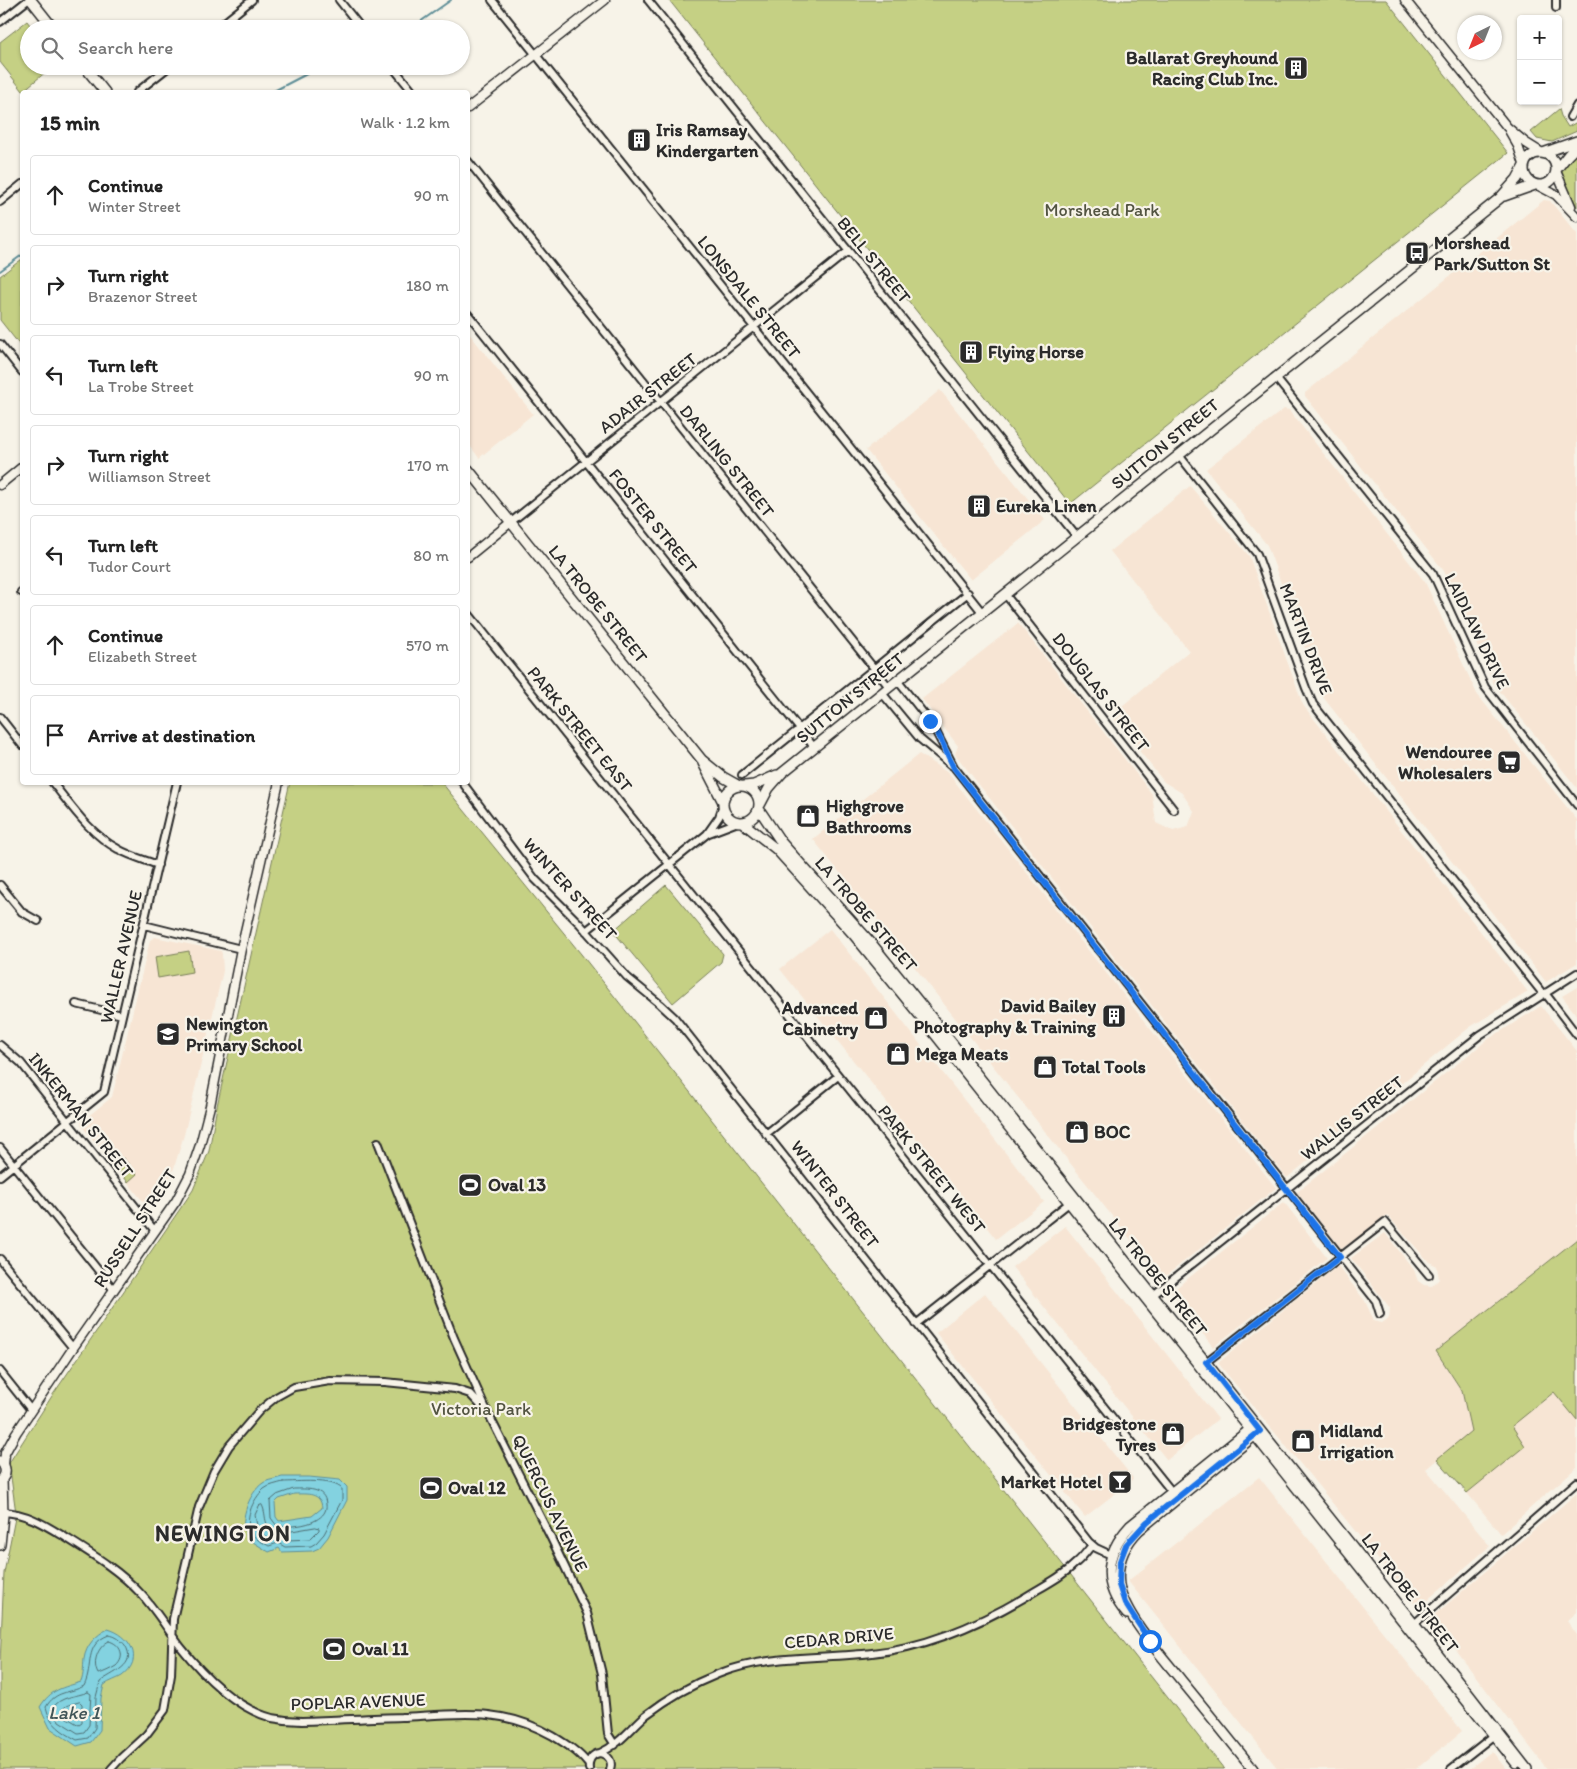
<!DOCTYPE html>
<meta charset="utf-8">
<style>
:root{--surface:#fff;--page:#f6f6f6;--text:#222;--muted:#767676;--line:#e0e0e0}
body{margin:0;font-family:Itim,sans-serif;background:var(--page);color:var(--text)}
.controls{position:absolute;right:15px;top:15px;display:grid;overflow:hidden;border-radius:5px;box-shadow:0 1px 4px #0004}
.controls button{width:45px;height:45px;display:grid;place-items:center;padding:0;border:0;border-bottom:1px solid var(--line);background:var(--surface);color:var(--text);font:25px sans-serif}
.compass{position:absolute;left:1457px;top:15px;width:45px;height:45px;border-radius:50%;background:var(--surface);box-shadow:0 1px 4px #0004;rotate:223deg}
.stop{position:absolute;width:15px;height:15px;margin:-11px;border:4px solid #1a73e8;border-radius:50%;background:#fff}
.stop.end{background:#1a73e8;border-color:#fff;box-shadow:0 1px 5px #0008}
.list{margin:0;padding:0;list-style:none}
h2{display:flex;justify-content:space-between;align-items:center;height:65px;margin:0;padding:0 20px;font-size:21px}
h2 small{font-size:16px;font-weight:400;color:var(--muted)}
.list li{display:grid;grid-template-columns:32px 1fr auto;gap:15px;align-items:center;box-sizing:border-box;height:80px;margin:0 10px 10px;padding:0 10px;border:1px solid var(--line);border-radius:5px}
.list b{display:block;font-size:19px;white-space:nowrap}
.list p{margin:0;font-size:16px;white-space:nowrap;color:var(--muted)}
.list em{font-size:16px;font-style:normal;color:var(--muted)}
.icon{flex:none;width:28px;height:28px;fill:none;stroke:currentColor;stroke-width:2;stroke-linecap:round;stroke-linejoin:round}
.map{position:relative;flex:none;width:1577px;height:1769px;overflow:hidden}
.search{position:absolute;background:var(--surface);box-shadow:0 1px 4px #0004;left:20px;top:20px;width:450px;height:55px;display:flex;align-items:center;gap:12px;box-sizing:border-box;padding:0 18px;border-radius:28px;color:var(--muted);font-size:19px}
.panel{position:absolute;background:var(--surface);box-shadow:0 1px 4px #0004;left:20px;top:90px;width:450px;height:695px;border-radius:5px}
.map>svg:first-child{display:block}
.built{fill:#f7e5d4}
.green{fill:#c5d084;stroke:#787e58}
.water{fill:#83d2e0;stroke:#608f98;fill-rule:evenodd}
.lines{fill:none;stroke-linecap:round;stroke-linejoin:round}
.shore{stroke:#4e6e73;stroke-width:1}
.stream{stroke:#608f98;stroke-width:2}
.minor-casing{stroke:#2b2b2b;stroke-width:10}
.tertiary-casing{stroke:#2b2b2b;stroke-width:11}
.secondary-casing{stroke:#2b2b2b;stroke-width:12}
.minor{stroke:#f7f3e8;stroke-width:6}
.tertiary{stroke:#f7f3e8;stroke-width:8}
.secondary{stroke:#f7f3e8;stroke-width:9}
.route{stroke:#1a73e8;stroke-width:6}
.labels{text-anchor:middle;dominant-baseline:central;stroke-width:4.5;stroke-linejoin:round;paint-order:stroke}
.poi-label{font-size:18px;font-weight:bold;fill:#2b2b2b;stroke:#f7f3e8;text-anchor:start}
.park-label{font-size:18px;fill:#525441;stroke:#f7f3e8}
.street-label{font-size:18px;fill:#2b2b2b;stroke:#f7f3e8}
.water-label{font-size:19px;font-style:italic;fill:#415558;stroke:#f7f3e8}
.district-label{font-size:22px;font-weight:bold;letter-spacing:1px;fill:#2b2b2b;stroke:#f7f3e8}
</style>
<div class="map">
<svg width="1577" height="1769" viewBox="0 0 1577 1769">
<rect width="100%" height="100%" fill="#f7f3e8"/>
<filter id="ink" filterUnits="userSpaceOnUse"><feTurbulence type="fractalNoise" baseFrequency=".02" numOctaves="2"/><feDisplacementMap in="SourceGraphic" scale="10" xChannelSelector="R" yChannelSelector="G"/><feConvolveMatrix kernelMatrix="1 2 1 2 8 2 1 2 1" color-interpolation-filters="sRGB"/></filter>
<g filter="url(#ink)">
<!-- built -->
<path class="built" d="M1544,200L1550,201L1577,234V788L1494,684L1444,571L1305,396V393Z
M468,332L533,414L479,458L468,443Z
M940,390L1045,520L971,580L866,450Z
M1284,409L1289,410L1425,582L1477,694L1577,820V963L1546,982L1323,697L1267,545L1206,469Z
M1190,486L1249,556L1303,705L1528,992L1470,1027L1287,1178L955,754L958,746L922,699L1018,623L1152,794L1156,823L1173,831L1188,827L1194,811L1182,793L1164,782L1111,715L1189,651L1110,551Z
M919,754L948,773L1276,1188L1162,1279L813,839Z
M830,929L1044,1202L996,1239L780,969Z
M155,937L221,951L222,954L223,971L184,1135L173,1171L165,1186L146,1205L81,1125V1122L112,1097L150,940Z
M1577,987V1016L1562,996Z
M1541,1006L1577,1051V1239L1436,1351L1462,1391L1471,1431L1426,1469L1490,1546L1418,1608L1218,1363L1338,1266L1365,1301L1374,1321L1382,1323L1389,1318L1390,1308L1351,1258L1385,1233L1414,1270L1418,1281L1424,1285L1432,1286L1439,1279L1437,1266L1429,1262L1387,1215L1342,1249L1297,1192L1487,1040Z
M1284,1202L1327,1258L1213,1347L1171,1292Z
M1065,1226L1218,1419L1167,1460L1012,1267Z
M985,1293L1133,1478L1131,1481L1085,1517L936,1333Z
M1555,1392L1577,1420V1467L1501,1534L1467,1493L1524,1446L1511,1426Z
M1259,1477L1462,1731L1416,1769H1278L1128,1581Z
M1577,1493V1612L1567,1621L1577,1635V1769H1547L1431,1618Z
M1492,1751L1506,1769H1469Z"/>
<!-- green -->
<path class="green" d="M669,0H1386L1508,153L1070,504Z
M27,21L33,29H29V66H53L23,91L0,62V42Z
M1559,109L1561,116L1568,127L1577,122V131L1552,142L1537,139L1531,132Z
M1577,152V207C1572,200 1559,179 1561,170C1563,163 1572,157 1577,152Z
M22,259V348L0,320V276Z
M290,782L442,783L581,954L1224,1769H0V1663L4,1573L16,1513L9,1463L52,1396L193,1190L209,1151L217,1106Z
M666,885L723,954L721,962L673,1003L613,931Z
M189,951L192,972L158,978L155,957Z
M123,1158L137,1174L128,1182L114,1165Z
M1577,1239V1420L1554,1392L1512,1426L1525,1446L1467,1493L1437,1459L1471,1431L1462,1391L1436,1351Z"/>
<!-- water -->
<path class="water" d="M282,1477H309L340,1480L347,1487V1500L328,1537L319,1548L312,1551L282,1552L279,1548L269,1552C263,1548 255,1544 249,1539C236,1526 249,1492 263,1483C267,1480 276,1479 282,1477ZM294,1494C307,1494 321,1492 322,1508L312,1516L279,1521L276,1517L275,1503L279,1499Z
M108,1629C130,1635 145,1659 122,1676C117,1679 110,1681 104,1685L101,1698L100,1730L91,1742L77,1746L50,1728L40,1707C51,1689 62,1688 81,1682C84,1674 83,1668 84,1659C86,1645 96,1635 108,1629Z"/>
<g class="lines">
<!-- shore -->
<path class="shore" d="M283,1482C297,1482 332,1478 342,1489V1500L324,1534L316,1543L311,1546L285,1547L278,1543L269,1546C264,1543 256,1540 253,1535C242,1521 253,1499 264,1489C269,1485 277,1484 283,1482Z
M294,1489C306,1489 325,1487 326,1504C327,1511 323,1516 316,1520C306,1526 288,1527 277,1526L271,1518L270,1501L277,1495Z
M262,1505C268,1517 261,1525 278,1533L277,1537L269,1539L258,1531L255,1515L259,1506Z
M316,1527L319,1528V1530L310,1539L288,1540L280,1536L282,1533Z
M109,1635C116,1636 121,1640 125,1645C138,1666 112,1672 100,1682L96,1697L95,1728L88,1738L77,1740C63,1732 50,1725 46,1707C56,1690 69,1694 84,1686C94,1667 83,1644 109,1635Z
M109,1641C121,1644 126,1657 116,1666C111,1669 103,1673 98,1674C92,1663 97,1647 109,1641Z
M88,1692L91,1694L89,1725L84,1732L78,1733L59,1721L53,1708C60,1696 76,1697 88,1692Z
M80,1702L82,1704V1723L79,1725L64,1716L62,1710L66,1706Z"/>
<!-- stream -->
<path class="stream" d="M410,29L451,0
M272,92L322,66
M0,271L22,255"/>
<!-- minor casing -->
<g class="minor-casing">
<path id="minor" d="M339,0L362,29
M492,0L982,612
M648,0L1077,537
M1556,8V0
M0,22L28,0
M216,29L252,0
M392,66L413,92
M137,92L170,66
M1570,117L1577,105
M468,161L889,687
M0,202L22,184
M468,314L814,747
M0,344L22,372
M1275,377L1433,574L1485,687L1577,805
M1179,455L1257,554L1306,688L1313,704L1543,994
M511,522L847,252
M21,592H22
M1005,594L1174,810
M468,613L1172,1492
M897,680L932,724L954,767L1376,1301L1380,1314
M882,693L920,739L951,765
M0,717L22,745
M742,775L968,593
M52,782C72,807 90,834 118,849C130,856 145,860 158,865
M462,782L535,879L580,924L627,977L660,1004L675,1018L1089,1542L1096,1548L1111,1555
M709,833L738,822
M0,885L22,912L38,921
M144,925L241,949
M586,931L707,834L719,817L723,805
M1545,993L1577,1035
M76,1004L122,1015
M0,1045L21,1063L155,1231
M766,1134L838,1076
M378,1142L454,1338L487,1411L551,1538L587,1613L602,1674L608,1734L615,1745
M0,1148L114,1290
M0,1176L104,1092L177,782
M0,1259L73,1348
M1152,1296L1480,1035L1577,973
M916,1324L1069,1203
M1206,1362L1385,1222L1429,1275
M0,1371L31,1410
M3,1512C27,1513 45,1525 65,1537C92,1554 120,1571 141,1594C156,1610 167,1629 180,1646C203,1675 235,1708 272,1718C282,1720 292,1721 302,1721C335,1720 368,1718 401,1717C458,1714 501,1706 553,1736C566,1744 579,1752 588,1764
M1414,1624L1577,1482
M600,1753C619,1745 631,1728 646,1715C668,1698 693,1684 718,1674C768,1654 820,1659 872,1653C930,1647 987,1621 1037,1590C1051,1582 1065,1574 1077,1562C1083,1557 1087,1551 1092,1545
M111,1769L121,1758L146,1735L165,1710L171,1675L173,1619L199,1507L214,1471L229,1446L259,1411L276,1397L294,1387L330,1381L385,1382L455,1389L470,1394L484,1409
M589,1769C588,1761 591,1754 600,1753C608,1755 613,1761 610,1769
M1451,1769L1493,1736"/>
</g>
<!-- tertiary casing -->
<g class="tertiary-casing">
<path id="tertiary" d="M1405,0L1507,127L1526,143L1542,153
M468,108L605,0
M1510,132L1518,146L1524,164
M1556,171L1571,206
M1537,185L1556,195L1577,217
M0,485L22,467
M468,557L511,522
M4,1466L5,1453L16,1433L73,1348L176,1201L190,1174L200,1145L210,1106L241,949L279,782"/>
</g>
<!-- secondary casing -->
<g class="secondary-casing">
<path id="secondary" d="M31,0L54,29
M84,66L105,92
M1524 169a16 16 0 1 1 32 0a16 16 0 1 1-32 0Z
M1543,153L1577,141
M1556,170L1568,155L1577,146
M1504,196L1535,185
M468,469L702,760L723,777L739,786
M703,763L723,802
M723 804a18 18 0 1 1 36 0a18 18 0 1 1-36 0Z
M745,786L754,785L777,775
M760,805L769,788L782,773L1500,198L1517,179L1524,166
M759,809L781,842L872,944L948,1038L1414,1624L1527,1769
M742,822L776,849L853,934L926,1023L1516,1763
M0,1461C7,1467 7,1475 0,1481
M0,1545L3,1515L2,1479
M1127,1614C1102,1585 1104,1554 1130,1526L1253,1427
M1253,1769C1229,1739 1205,1709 1181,1680C1162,1656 1124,1615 1119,1585C1116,1563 1124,1545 1139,1530L1259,1432"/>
</g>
<!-- minor -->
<use href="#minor" class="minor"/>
<!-- tertiary -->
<use href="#tertiary" class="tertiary"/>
<!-- secondary -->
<use href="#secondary" class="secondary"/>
</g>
</g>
<g class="lines" filter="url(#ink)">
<!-- route -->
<path class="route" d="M930,721L938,734L954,768L1340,1257L1206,1362L1260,1431L1147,1522L1126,1545L1120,1561L1119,1585L1125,1603L1132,1614L1150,1641"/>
</g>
<!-- icons -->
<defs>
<g id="building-square" transform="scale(1.25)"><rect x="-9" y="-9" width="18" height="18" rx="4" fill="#2b2b2b" stroke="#f7f3e8"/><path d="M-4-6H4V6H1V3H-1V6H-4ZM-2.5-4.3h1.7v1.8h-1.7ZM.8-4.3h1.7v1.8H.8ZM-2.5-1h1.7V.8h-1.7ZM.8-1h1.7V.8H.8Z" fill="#fff"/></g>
<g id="bus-square" transform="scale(1.25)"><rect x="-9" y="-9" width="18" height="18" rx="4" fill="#2b2b2b" stroke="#f7f3e8"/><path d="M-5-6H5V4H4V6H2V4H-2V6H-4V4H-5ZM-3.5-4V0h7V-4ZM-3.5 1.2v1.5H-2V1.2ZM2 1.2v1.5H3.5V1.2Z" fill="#fff"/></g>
<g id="supermarket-square" transform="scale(1.25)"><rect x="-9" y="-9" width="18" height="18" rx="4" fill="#2b2b2b" stroke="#f7f3e8"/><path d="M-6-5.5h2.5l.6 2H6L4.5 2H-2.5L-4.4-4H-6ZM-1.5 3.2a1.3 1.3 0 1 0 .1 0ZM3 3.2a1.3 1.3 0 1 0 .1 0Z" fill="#fff"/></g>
<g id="shop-square" transform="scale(1.25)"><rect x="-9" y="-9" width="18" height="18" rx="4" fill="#2b2b2b" stroke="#f7f3e8"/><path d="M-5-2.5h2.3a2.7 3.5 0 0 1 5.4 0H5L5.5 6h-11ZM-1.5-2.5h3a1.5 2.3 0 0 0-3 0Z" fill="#fff"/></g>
<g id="school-square" transform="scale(1.25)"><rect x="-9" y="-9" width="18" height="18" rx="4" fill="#2b2b2b" stroke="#f7f3e8"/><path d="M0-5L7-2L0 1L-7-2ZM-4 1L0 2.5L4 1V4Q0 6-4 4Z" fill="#fff"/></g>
<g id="stadium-square" transform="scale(1.25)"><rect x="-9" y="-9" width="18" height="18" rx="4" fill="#2b2b2b" stroke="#f7f3e8"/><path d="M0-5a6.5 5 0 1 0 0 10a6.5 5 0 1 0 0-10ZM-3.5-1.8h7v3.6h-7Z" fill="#fff"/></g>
<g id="bar-square" transform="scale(1.25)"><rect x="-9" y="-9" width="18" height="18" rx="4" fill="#2b2b2b" stroke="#f7f3e8"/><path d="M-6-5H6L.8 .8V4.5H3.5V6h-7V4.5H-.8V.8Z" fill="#fff"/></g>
</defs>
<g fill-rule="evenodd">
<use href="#building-square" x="1296" y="68"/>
<use href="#building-square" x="639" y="140"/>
<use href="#bus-square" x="1417" y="253"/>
<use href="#building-square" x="971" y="352"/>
<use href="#building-square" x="979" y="506"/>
<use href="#supermarket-square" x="1509" y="762"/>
<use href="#shop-square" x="808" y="816"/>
<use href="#building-square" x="1114" y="1016"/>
<use href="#shop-square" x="876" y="1018"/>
<use href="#school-square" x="168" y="1034"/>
<use href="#shop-square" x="898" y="1054"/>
<use href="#shop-square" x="1045" y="1067"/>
<use href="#shop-square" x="1077" y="1132"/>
<use href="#stadium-square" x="470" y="1185"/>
<use href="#shop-square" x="1173" y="1434"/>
<use href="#shop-square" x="1303" y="1441"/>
<use href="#bar-square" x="1120" y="1482"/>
<use href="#stadium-square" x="431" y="1488"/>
<use href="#stadium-square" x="334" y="1649"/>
</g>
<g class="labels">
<!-- poi labels -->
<g class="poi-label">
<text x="1278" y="58" text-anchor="end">Ballarat Greyhound<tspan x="1278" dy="21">Racing Club Inc.</tspan></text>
<text x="656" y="130">Iris Ramsay<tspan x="656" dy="21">Kindergarten</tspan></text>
<text x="1434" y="243">Morshead<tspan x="1434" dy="21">Park/Sutton St</tspan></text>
<text x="988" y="352">Flying Horse</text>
<text x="996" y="506">Eureka Linen</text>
<text x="1492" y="752" text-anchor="end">Wendouree<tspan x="1492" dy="21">Wholesalers</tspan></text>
<text x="826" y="806">Highgrove<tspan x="826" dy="21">Bathrooms</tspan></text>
<text x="1096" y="1006" text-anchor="end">David Bailey<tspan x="1096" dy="21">Photography &amp; Training</tspan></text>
<text x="858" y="1008" text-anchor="end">Advanced<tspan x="858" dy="21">Cabinetry</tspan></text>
<text x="186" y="1024">Newington<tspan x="186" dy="21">Primary School</tspan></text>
<text x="916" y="1054">Mega Meats</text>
<text x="1062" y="1067">Total Tools</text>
<text x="1094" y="1132">BOC</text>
<text x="488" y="1185">Oval 13</text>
<text x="1156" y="1424" text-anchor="end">Bridgestone<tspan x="1156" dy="21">Tyres</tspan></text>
<text x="1320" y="1431">Midland<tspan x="1320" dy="21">Irrigation</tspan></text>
<text x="1102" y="1482" text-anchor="end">Market Hotel</text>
<text x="448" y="1488">Oval 12</text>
<text x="352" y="1649">Oval 11</text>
</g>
<!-- park labels -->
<g class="park-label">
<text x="1102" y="210">Morshead Park</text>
<text x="481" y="1409">Victoria Park</text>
</g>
<!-- street labels -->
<g class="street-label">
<text transform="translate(874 260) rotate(51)">BELL STREET</text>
<text transform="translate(749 297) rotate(51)">LONSDALE STREET</text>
<text transform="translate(648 393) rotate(-38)">ADAIR STREET</text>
<text transform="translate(1165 444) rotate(-39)">SUTTON STREET</text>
<text transform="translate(727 461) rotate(51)">DARLING STREET</text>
<text transform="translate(653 521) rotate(51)">FOSTER STREET</text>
<text transform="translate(598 604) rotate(51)">LA TROBE STREET</text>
<text transform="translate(1477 631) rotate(64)">LAIDLAW DRIVE</text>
<text transform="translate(1306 639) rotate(69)">MARTIN DRIVE</text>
<text transform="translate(1101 692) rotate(52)">DOUGLAS STREET</text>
<text transform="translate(850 698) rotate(-39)">SUTTON STREET</text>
<text transform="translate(580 729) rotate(51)">PARK STREET EAST</text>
<text transform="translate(570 889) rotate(48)">WINTER STREET</text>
<text transform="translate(866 914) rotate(49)">LA TROBE STREET</text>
<text transform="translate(121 957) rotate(-77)">WALLER AVENUE</text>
<text transform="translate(81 1115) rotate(51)">INKERMAN STREET</text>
<text transform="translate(1352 1118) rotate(-38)">WALLIS STREET</text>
<text transform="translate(932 1169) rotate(51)">PARK STREET WEST</text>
<text transform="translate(835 1194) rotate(52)">WINTER STREET</text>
<text transform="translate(135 1228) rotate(-57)">RUSSELL STREET</text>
<text transform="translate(1158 1277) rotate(51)">LA TROBE STREET</text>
<text transform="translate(550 1503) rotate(64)">QUERCUS AVENUE</text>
<text transform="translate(1410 1593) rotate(52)">LA TROBE STREET</text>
<text transform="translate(839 1638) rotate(-5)">CEDAR DRIVE</text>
<text transform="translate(358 1702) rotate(-2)">POPLAR AVENUE</text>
</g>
<!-- water labels -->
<g class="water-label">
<text x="74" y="1712">Lake 1</text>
</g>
<!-- district labels -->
<g class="district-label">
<text x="223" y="1533">NEWINGTON</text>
</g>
</g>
</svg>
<div class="controls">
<button>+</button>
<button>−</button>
</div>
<svg class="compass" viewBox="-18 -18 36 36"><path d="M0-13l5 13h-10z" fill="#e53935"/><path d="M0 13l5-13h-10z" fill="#767676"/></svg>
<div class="stop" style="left:1150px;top:1641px"></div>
<div class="stop end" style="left:930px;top:721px"></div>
<div class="search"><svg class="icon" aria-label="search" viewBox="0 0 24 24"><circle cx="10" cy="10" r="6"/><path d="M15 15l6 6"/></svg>Search here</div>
<section class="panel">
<h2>15 min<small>Walk · 1.2 km</small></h2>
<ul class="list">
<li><svg class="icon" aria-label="ahead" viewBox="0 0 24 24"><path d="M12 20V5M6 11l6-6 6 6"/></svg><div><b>Continue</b><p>Winter Street</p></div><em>90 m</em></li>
<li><svg class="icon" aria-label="right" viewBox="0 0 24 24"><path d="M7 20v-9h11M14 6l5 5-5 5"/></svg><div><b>Turn right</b><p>Brazenor Street</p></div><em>180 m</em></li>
<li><svg class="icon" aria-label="left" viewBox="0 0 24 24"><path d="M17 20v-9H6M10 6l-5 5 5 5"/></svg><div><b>Turn left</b><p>La Trobe Street</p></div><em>90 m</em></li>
<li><svg class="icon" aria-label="right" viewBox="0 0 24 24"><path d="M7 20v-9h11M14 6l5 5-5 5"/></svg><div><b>Turn right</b><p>Williamson Street</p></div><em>170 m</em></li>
<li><svg class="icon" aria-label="left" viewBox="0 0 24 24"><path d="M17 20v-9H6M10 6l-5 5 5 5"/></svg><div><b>Turn left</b><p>Tudor Court</p></div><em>80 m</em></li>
<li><svg class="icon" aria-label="ahead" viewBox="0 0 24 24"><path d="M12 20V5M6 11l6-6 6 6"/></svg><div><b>Continue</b><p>Elizabeth Street</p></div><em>570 m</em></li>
<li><svg class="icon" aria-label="arrive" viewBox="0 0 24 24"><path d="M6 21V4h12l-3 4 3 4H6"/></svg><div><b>Arrive at destination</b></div></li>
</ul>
</section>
</div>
